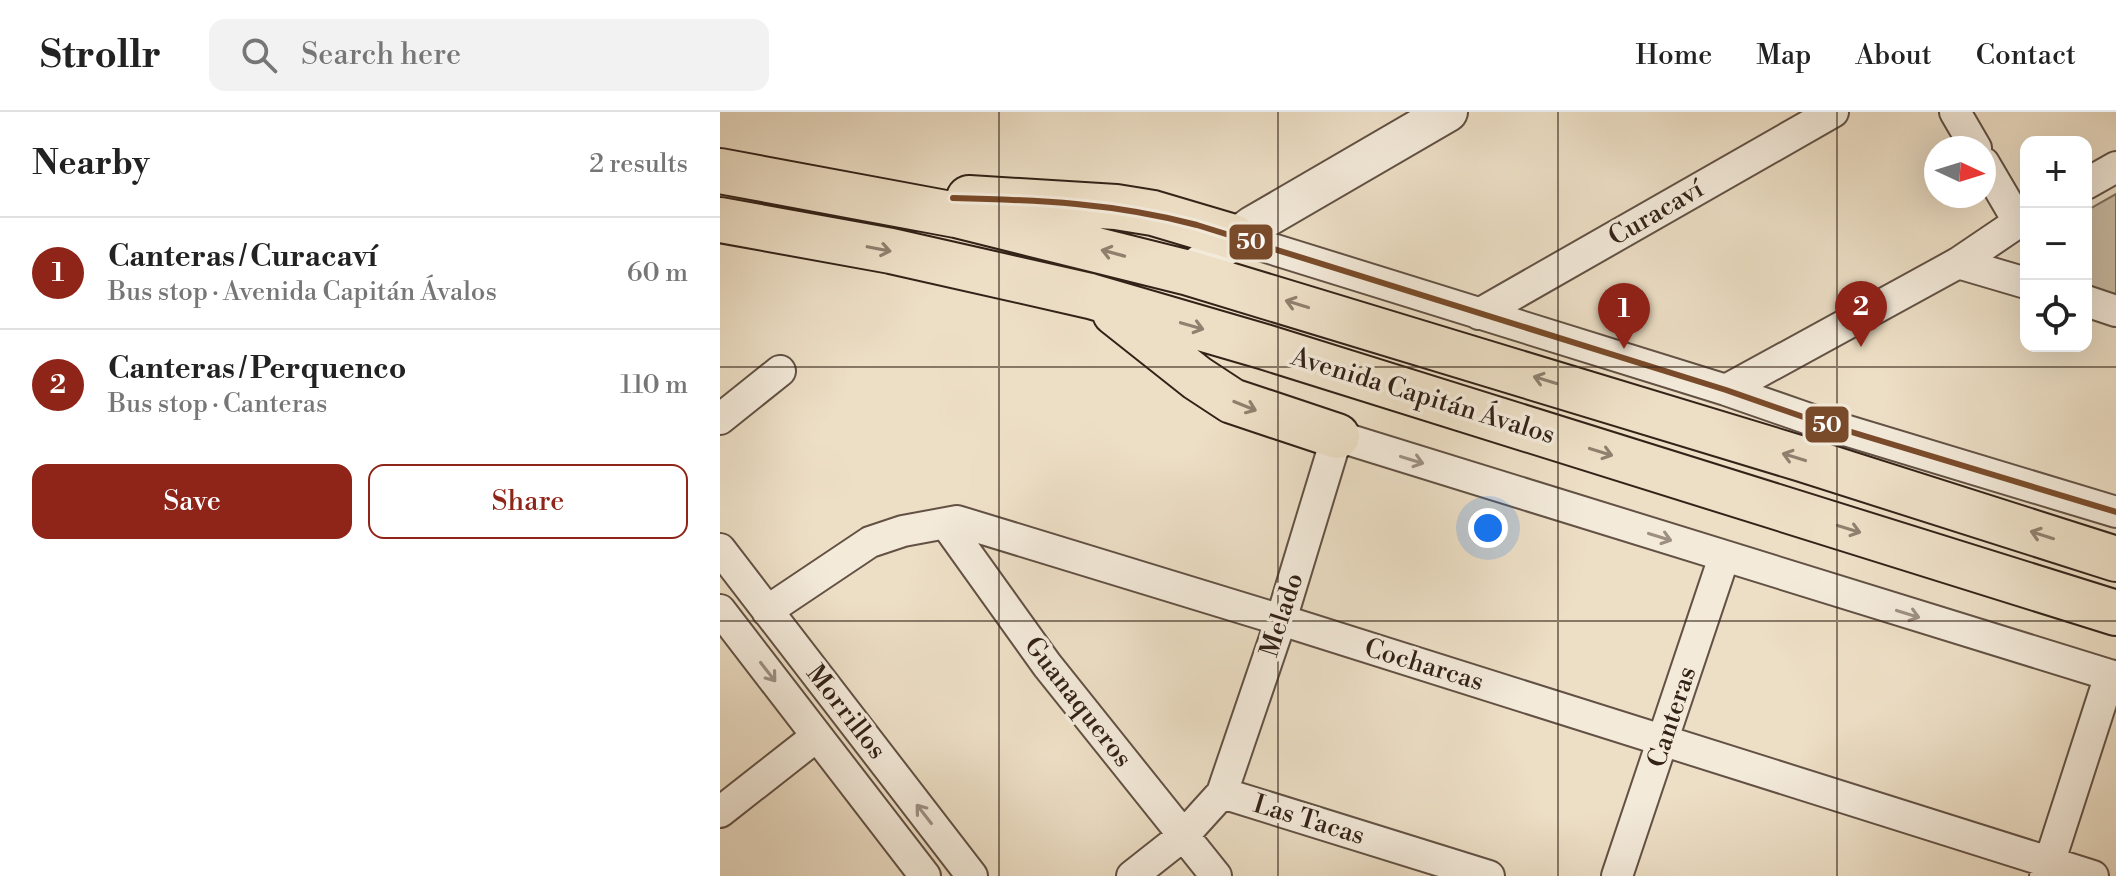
<!DOCTYPE html>
<meta charset="utf-8">
<style>
:root{--surface:#fff;--page:#f2f2f2;--text:#222;--muted:#767676;--line:#e0e0e0;--accent:#8f2418}
body{margin:0;font-family:"Libre Bodoni",serif;background:var(--page);color:var(--text)}
.controls{position:absolute;right:24px;top:24px;display:grid;overflow:hidden;border-radius:16px;box-shadow:0 8px 32px #0002}
.controls button{width:72px;height:72px;display:grid;place-items:center;padding:0;border:0;border-bottom:2px solid var(--line);background:var(--surface);color:var(--text);font:40px sans-serif}
.compass{position:absolute;left:1204px;top:24px;width:72px;height:72px;border-radius:50%;background:var(--surface);box-shadow:0 8px 32px #0002;rotate:94deg}
.you{position:absolute;left:768px;top:416px;width:28px;height:28px;margin:-20px;border:6px solid #fff;border-radius:50%;background:#1a73e8;box-shadow:0 0 0 12px #1a73e833}
.badge{display:grid;place-items:center;width:52px;height:52px;border-radius:50%;background:var(--accent);color:#fff;font-size:26px;font-weight:700}
.pin{position:absolute;translate:-50% -66px;filter:drop-shadow(0 2px 4px #0008)}
.pin::after{content:'';position:absolute;top:42px;width:28px;height:24px;background:inherit;clip-path:polygon(0 0,100% 0,50% 100%)}
.list{margin:0;padding:0;list-style:none}
h2{display:flex;justify-content:space-between;align-items:center;height:104px;margin:0;padding:0 32px;font-size:34px}
h2 small{font-size:26px;font-weight:400;color:var(--muted)}
.list li{display:grid;grid-template-columns:52px 1fr auto;gap:24px;align-items:center;box-sizing:border-box;height:112px;padding:0 32px;border-top:2px solid var(--line)}
.list b{display:block;font-size:30px;white-space:nowrap}
.list p{margin:0;font-size:26px;white-space:nowrap;color:var(--muted)}
.list em{font-size:26px;font-style:normal;color:var(--muted)}
.actions{display:flex;gap:16px;padding:24px 32px}
.actions a{flex:1;padding:18px 0;border:2px solid var(--accent);border-radius:16px;text-align:center;font-size:28px;color:var(--accent)}
.actions .main{background:var(--accent);color:#fff}
.icon{flex:none;width:44px;height:44px;fill:none;stroke:currentColor;stroke-width:2;stroke-linecap:round;stroke-linejoin:round}
.map{position:relative;flex:none;width:1396px;height:764px;overflow:hidden}
header{display:flex;align-items:center;gap:48px;box-sizing:border-box;height:112px;padding:0 40px;background:var(--surface);border-bottom:2px solid var(--line)}
header strong{font-size:38px}
nav{display:flex;gap:44px;margin-inline-start:auto;font-size:28px}
.search{width:560px;height:72px;background:var(--page);display:flex;align-items:center;gap:20px;box-sizing:border-box;padding:0 28px;border-radius:16px;color:var(--muted);font-size:30px}
main{display:flex}
aside{flex:1;background:var(--surface)}
.map>svg:first-child{display:block}
.green{fill:#cdbfa8;stroke:#807060;stroke-width:2}
.lines{fill:none;stroke-linecap:round;stroke-linejoin:round}
.minor-casing{stroke:#625144;stroke-width:34}
.tertiary-casing{stroke:#625144;stroke-width:42}
.trunk-casing{stroke:#332218;stroke-width:48}
.minor{stroke:#f3eada;stroke-width:30}
.tertiary{stroke:#f3eada;stroke-width:38}
.trunk{stroke:#eddfc6;stroke-width:44}
.bus-1-casing{stroke:#f3eada;stroke-width:12}
.bus-1{stroke:#7a4b2a;stroke-width:6}
.oneway{stroke:#90806f}
.oneway2{stroke:#9d9083}
.grid{fill:none;stroke:#332218;stroke-width:2;stroke-opacity:0.55}
.labels{text-anchor:middle;dominant-baseline:central;stroke-width:7;stroke-linejoin:round;paint-order:stroke}
.street-label{font-size:26px;fill:#332218;stroke:#f3eada}
.line-badge{stroke:#f3eada;stroke-width:3}
.badge-label{font-size:22px;text-anchor:middle;font-weight:bold;fill:#fff}
</style>
<header>
<strong>Strollr</strong>
<div class="search"><svg class="icon" aria-label="search" viewBox="0 0 24 24"><circle cx="10" cy="10" r="6"/><path d="M15 15l6 6"/></svg>Search here</div>
<nav><a>Home</a><a>Map</a><a>About</a><a>Contact</a></nav>
</header>
<main>
<aside>
<h2>Nearby<small>2 results</small></h2>
<ul class="list">
<li><span class="badge">1</span><div><b>Canteras / Curacaví</b><p>Bus stop · Avenida Capitán Ávalos</p></div><em>60 m</em></li>
<li><span class="badge">2</span><div><b>Canteras / Perquenco</b><p>Bus stop · Canteras</p></div><em>110 m</em></li>
</ul>
<div class="actions"><a class="main">Save</a><a>Share</a></div>
</aside>
<div class="map">
<svg width="1396" height="764" viewBox="0 0 1396 764">
<rect width="100%" height="100%" fill="#eddfc6"/>
<filter id="stains"><feTurbulence type="fractalNoise" baseFrequency=".0025" numOctaves="4"/><feColorMatrix values="0 0 0 0 .2 0 0 0 0 .09 0 0 0 0 .02 0 0 0 .5 -.17"/></filter>
<radialGradient id="worn" r=".72"><stop offset=".6" stop-color="#630" stop-opacity="0"/><stop offset="1" stop-color="#630" stop-opacity=".3"/></radialGradient>
<!-- green -->
<path class="green" d="M1396,82V186L1366,177V99Z"/>
<g class="lines">
<!-- minor casing -->
<g class="minor-casing">
<path id="minor" d="M1235,0L1256,36
M1264,51L1298,109
M1366,72L1396,55
M514,125L1006,278L1095,309L1396,400
M1238,151L1306,171
M1366,189L1396,199
M759,202L1113,0
M1006,278L1238,151L1306,105
M0,307L60,259
M226,412L327,553L496,764
M0,437L252,764
M0,498L205,764
M47,499L150,430L183,419L237,409L561,508L1373,764
M502,681L769,764
M0,700L97,624
M412,764L464,723L502,681L561,508L617,324L1396,565
M897,764L1004,445
M1325,764L1390,563"/>
</g>
<!-- tertiary casing -->
<g class="tertiary-casing">
<path id="tertiary" d="M469,161L532,114L728,0"/>
</g>
<!-- trunk casing -->
<g class="trunk-casing">
<path id="trunk" d="M0,59L236,103L469,161L1082,347L1396,447
M249,86L396,95L433,101L514,125
M0,108L171,139L370,184L545,235L1396,501
M395,201L477,266L512,289L617,324"/>
</g>
<!-- minor -->
<use href="#minor" class="minor"/>
<!-- tertiary -->
<use href="#tertiary" class="tertiary"/>
<!-- trunk -->
<use href="#trunk" class="trunk"/>
<!-- bus-1 casing -->
<g class="bus-1-casing">
<path id="bus-1" d="M233,86C319,88 394,91 477,113L1006,278L1095,309L1396,400"/>
</g>
<!-- bus-1 -->
<use href="#bus-1" class="bus-1"/>
</g>
<!-- one-way arrows -->
<defs><path id="oneway-shaft" d="M-6 0H5M1.5-3L5.5 0L1.5 3" fill="none" stroke-width="1.6" stroke-linecap="round" stroke-linejoin="round" transform="scale(2)"/></defs>
<g class="oneway">
<use href="#oneway-shaft" transform="translate(159 137) rotate(11)"/>
<use href="#oneway-shaft" transform="translate(393 141) rotate(-165)"/>
<use href="#oneway-shaft" transform="translate(577 192) rotate(-163)"/>
<use href="#oneway-shaft" transform="translate(472 214) rotate(16)"/>
<use href="#oneway-shaft" transform="translate(825 268) rotate(-163)"/>
<use href="#oneway-shaft" transform="translate(525 294) rotate(22)"/>
<use href="#oneway-shaft" transform="translate(881 340) rotate(17)"/>
<use href="#oneway-shaft" transform="translate(1074 345) rotate(-163)"/>
<use href="#oneway-shaft" transform="translate(1129 417) rotate(17)"/>
<use href="#oneway-shaft" transform="translate(1322 423) rotate(-162)"/>
</g>
<g class="oneway2">
<use href="#oneway-shaft" transform="translate(692 348) rotate(17)"/>
<use href="#oneway-shaft" transform="translate(940 425) rotate(17)"/>
<use href="#oneway-shaft" transform="translate(1188 502) rotate(17)"/>
<use href="#oneway-shaft" transform="translate(48 560) rotate(52)"/>
<use href="#oneway-shaft" transform="translate(204 702) rotate(-128)"/>
</g>
<!-- grid -->
<path class="grid" d="M279,0V764M558,0V764M838,0V764M1117,0V764M0,255H1396M0,509H1396"/>
<g class="labels">
<!-- street labels -->
<g class="street-label">
<text transform="translate(936 101) rotate(-30)">Curacaví</text>
<text transform="translate(703 284) rotate(17)">Avenida Capitán Ávalos</text>
<text transform="translate(562 503) rotate(-72)">Melado</text>
<text transform="translate(704 553) rotate(17)">Cocharcas</text>
<text transform="translate(358 590) rotate(52)">Guanaqueros</text>
<text transform="translate(126 600) rotate(52)">Morrillos</text>
<text transform="translate(952 605) rotate(-72)">Canteras</text>
<text transform="translate(589 708) rotate(17)">Las Tacas</text>
</g>
</g>
<g class="line-badge">
<rect x="508" y="111" width="46" height="38" rx="8" fill="#7a4b2a"/>
<rect x="1084" y="293" width="46" height="39" rx="8" fill="#7a4b2a"/>
</g>
<g class="badge-label">
<text x="531" y="137">50</text>
<text x="1107" y="320">50</text>
</g>
<rect width="100%" height="100%" filter="url(#stains)"/>
<rect width="100%" height="100%" fill="url(#worn)"/>
</svg>
<div class="controls">
<button>+</button>
<button>−</button>
<button><svg class="icon" aria-label="locate" viewBox="0 0 24 24"><circle cx="12" cy="12" r="6"/><path d="M12 2v4M12 18v4M2 12h4M18 12h4"/></svg></button>
</div>
<svg class="compass" viewBox="-18 -18 36 36"><path d="M0-13l5 13h-10z" fill="#e53935"/><path d="M0 13l5-13h-10z" fill="#767676"/></svg>
<div class="you"></div>
<div class="pin badge" style="left:904px;top:237px">1</div>
<div class="pin badge" style="left:1141px;top:235px">2</div>
</div>
</main>
